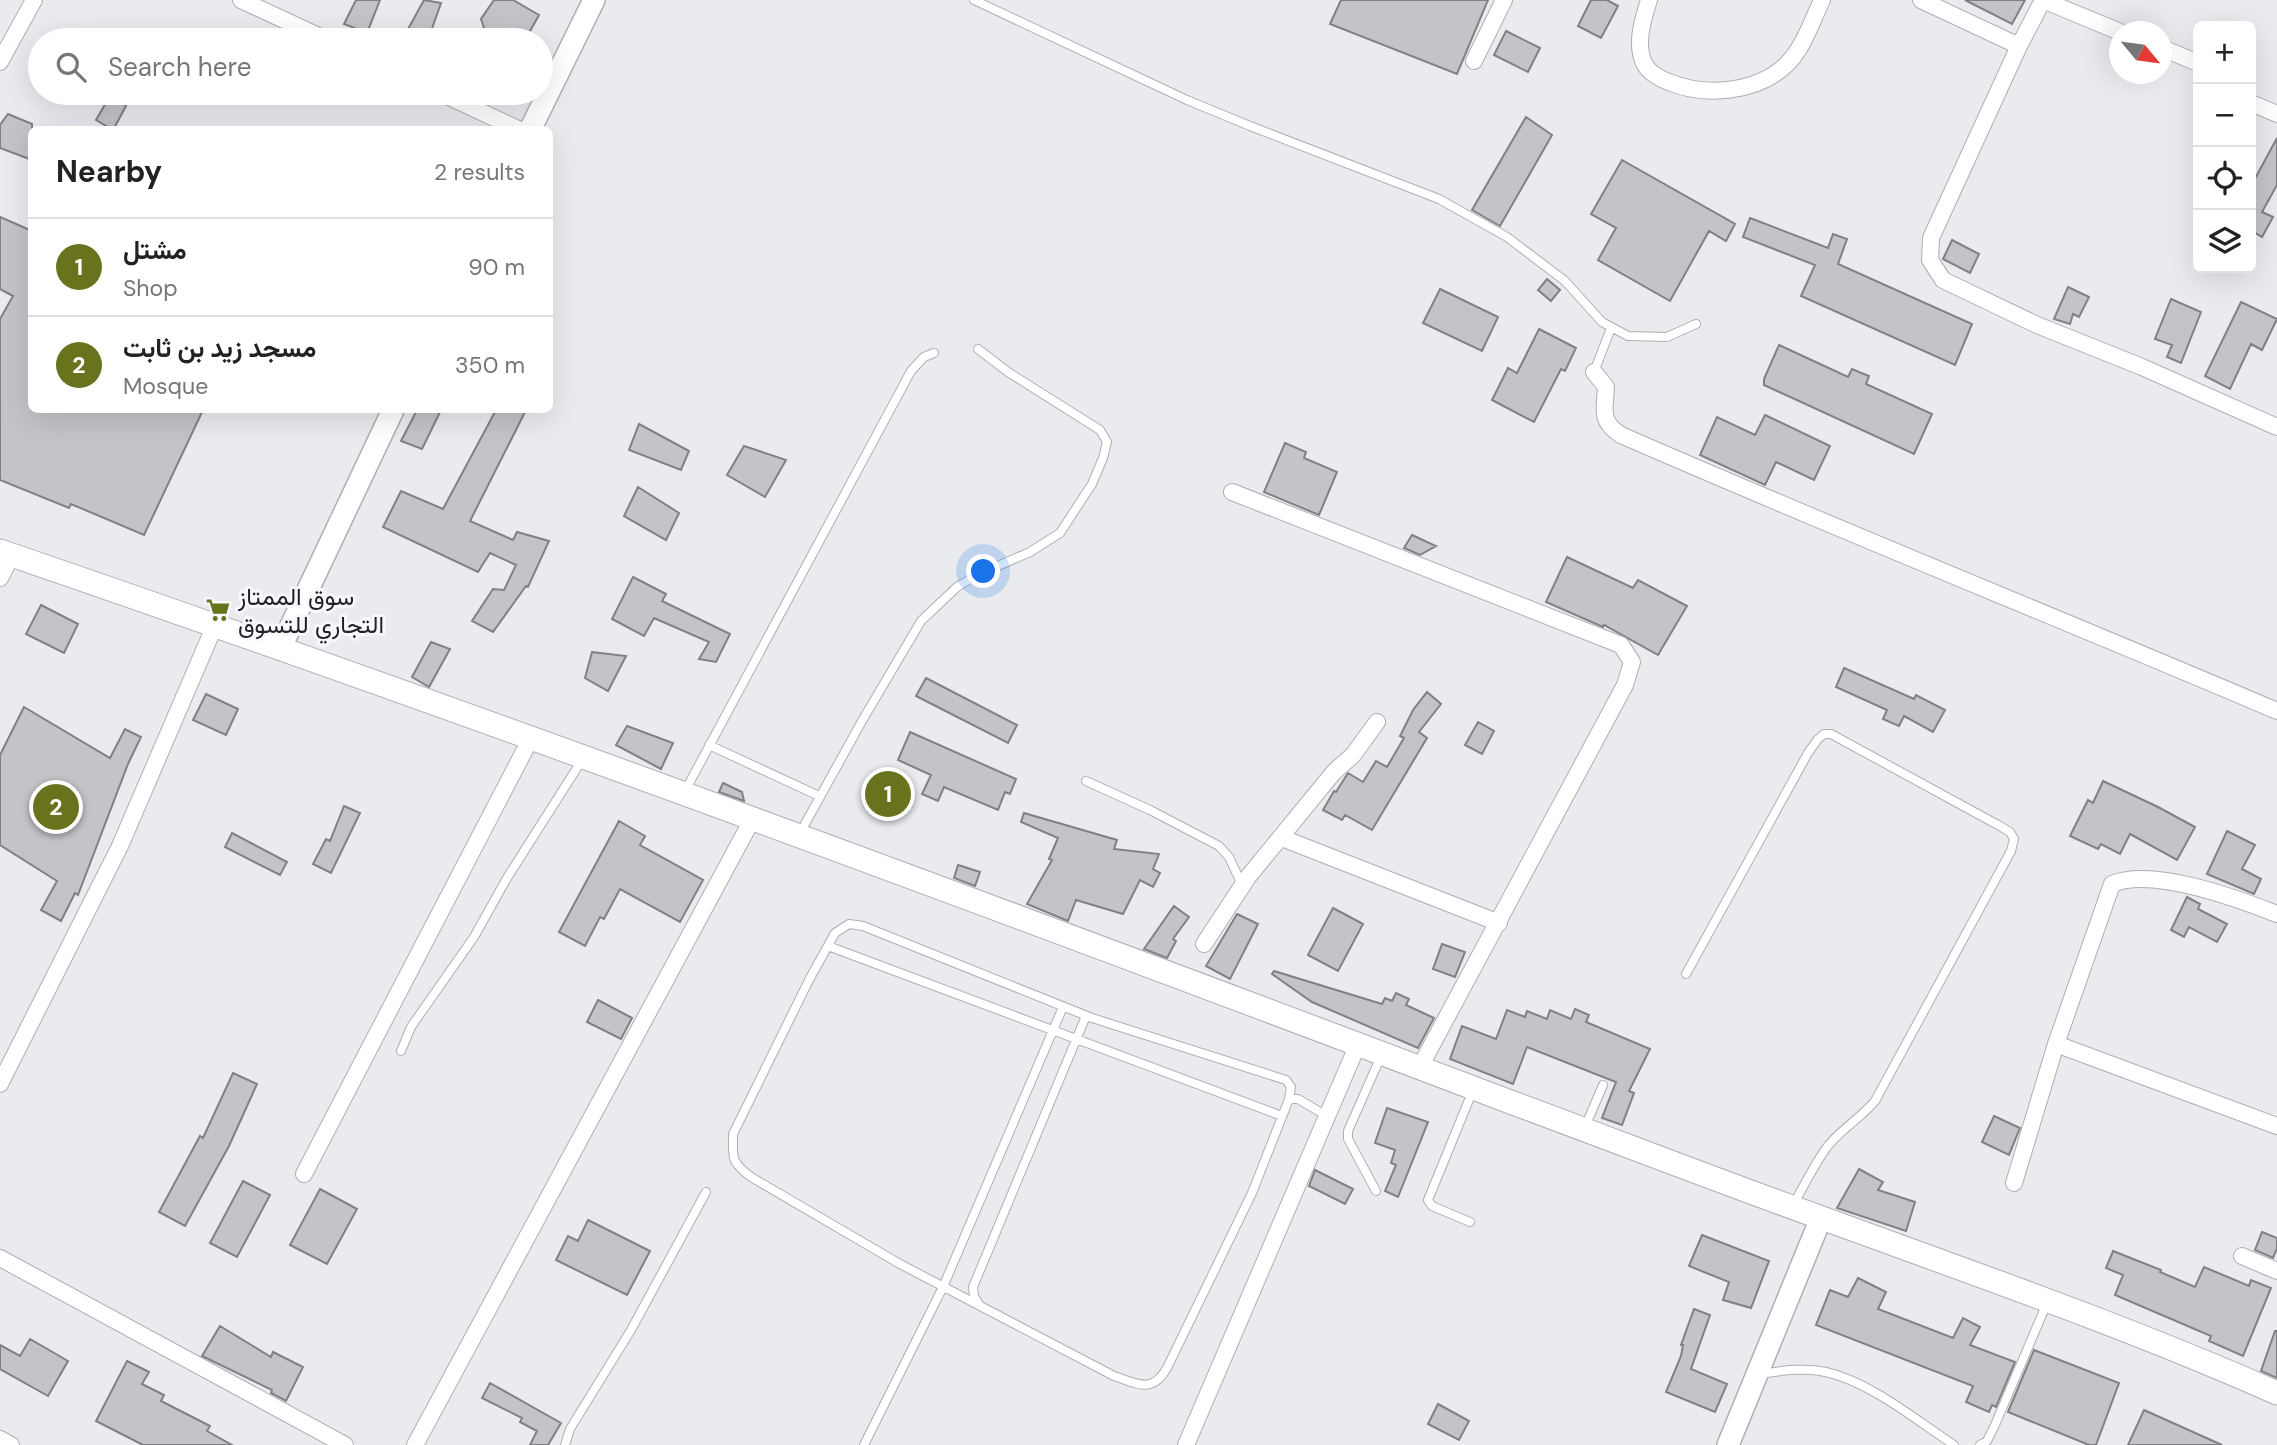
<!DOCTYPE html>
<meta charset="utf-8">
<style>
:root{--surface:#fff;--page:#f2f2f2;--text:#222;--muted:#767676;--line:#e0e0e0;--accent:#69731d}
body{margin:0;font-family:"DM Sans",Vazirmatn,sans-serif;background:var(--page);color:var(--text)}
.controls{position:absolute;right:21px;top:21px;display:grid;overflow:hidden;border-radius:10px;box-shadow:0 7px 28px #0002}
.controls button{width:63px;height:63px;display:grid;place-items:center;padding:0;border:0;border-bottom:2px solid var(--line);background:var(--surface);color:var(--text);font:35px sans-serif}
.compass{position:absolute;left:2109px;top:21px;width:63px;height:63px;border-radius:50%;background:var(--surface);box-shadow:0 7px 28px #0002;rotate:119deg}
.you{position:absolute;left:984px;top:572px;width:24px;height:24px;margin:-18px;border:5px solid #fff;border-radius:50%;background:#1a73e8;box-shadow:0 0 0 10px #1a73e833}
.badge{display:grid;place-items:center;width:46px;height:46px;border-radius:50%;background:var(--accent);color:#fff;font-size:23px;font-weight:700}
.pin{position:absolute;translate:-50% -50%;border:4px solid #fff;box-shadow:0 2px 7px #0006}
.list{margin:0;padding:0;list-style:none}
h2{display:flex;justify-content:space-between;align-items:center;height:91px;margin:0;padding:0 28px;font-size:30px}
h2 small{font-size:23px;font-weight:400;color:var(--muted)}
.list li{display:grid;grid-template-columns:46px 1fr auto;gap:21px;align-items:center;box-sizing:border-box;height:98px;padding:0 28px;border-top:2px solid var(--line)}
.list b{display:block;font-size:26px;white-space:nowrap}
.list p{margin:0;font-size:23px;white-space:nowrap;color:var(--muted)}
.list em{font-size:23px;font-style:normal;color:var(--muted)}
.icon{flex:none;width:38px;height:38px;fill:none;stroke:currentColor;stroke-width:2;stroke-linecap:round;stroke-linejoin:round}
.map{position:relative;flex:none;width:2277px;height:1445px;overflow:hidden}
.search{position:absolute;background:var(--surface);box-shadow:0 7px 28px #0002;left:28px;top:28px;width:525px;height:77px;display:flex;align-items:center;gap:18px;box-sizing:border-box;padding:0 24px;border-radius:38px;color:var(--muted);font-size:26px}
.panel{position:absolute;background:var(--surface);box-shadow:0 7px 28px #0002;left:28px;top:126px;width:525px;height:287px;border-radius:10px}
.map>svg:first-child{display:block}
.building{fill:#c3c4c8;stroke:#808185;stroke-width:2}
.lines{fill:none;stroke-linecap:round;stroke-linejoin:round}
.service-casing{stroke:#adafb3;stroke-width:10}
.minor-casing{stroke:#adafb3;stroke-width:18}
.tertiary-casing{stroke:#adafb3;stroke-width:24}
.secondary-casing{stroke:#adafb3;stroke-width:25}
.service{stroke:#fff;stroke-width:8}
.minor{stroke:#fff;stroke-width:16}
.tertiary{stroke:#fff;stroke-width:21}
.secondary{stroke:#fff;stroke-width:23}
.labels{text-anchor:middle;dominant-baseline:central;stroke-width:6;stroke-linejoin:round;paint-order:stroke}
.poi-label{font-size:24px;fill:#212223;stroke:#f6f8fc;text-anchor:start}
</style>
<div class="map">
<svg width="2277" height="1445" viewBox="0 0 2277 1445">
<rect width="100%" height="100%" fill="#e9ebef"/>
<!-- building -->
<path class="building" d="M356,0H380L367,33L344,24Z
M424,0L441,3L428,40H402Z
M494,0H513L539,15L525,40H488L481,19Z
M1341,0H1488L1457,74L1330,24Z
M1591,0H1607L1618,6L1601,38L1578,26Z
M1965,0H2025L2012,24Z
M1506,31L1540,48L1528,72L1494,55Z
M110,96L126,106L113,130L96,120Z
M8,114L32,124V160L0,148V125Z
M1526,117L1552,135L1500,226L1472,210Z
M2277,138V185L2262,212L2273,217L2262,237L2252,231L2251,233V186Z
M1622,160L1735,224L1726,241L1709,231L1670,301L1598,260L1616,228L1591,214Z
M0,217L32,231V410H203L144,535L71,504L69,508L0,480V319L13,296L0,289Z
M1750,218L1828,248L1833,234L1847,239L1838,264L1972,324L1955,365L1801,296L1815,265L1743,237Z
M1952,240L1979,254L1970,273L1943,259Z
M1547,279L1560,290L1551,301L1538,290Z
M2068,287L2089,297L2079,317L2073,314L2070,324L2054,319Z
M1440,289L1498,317L1482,351L1423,323Z
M2171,299L2201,312L2181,363L2167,357L2172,345L2155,339Z
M2241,302L2277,319L2262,350L2251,344L2230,389L2205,376Z
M1539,329L1576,348L1565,371L1561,369L1534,422L1492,400L1508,368L1517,373Z
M1779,345L1848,377L1852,369L1869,376L1866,384L1932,414L1914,454L1764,385V379Z
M417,410H441L422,449L401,441Z
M496,410H526L470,521L513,540L517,532L549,541L528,587L526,586L493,632L472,621L493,589L504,590L516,565L490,553L478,572L383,527L401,491L443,509Z
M1765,415L1830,446L1814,480L1776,462L1765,485L1700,455L1717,417L1755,435Z
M639,424L689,451L681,470L629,450Z
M1285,443L1306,452L1304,458L1337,472L1319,515L1264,492Z
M744,446L786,460L765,497L727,475Z
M638,487L679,513L666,540L624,516Z
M1412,535L1436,546L1420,555L1404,548Z
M1567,557L1633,588L1638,580L1687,606L1658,655L1604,625L1603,627L1546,602Z
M633,577L666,594L662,601L730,634L716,662L699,659L709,642L654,618L644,636L612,619Z
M41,605L78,624L64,653L26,634Z
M431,642L450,649L429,687L412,677Z
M592,652L626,656L608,691L585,678Z
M1844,668L1914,699L1916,695L1945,710L1933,732L1904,716L1899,726L1883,719L1887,710L1836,687Z
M926,678L1017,725L1008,743L916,696Z
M1427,692L1441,704L1419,732L1427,738L1372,830L1345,815L1342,820L1323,810L1334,791L1336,792L1348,773L1363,782L1376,761L1387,767L1404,738L1400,736L1413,710Z
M206,694L238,709L226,735L193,720Z
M24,707L110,758L125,729L141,737L128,764L78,895L75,893L61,921L41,910L57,881L0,845V755Z
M1478,722L1494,731L1482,754L1465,745Z
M627,726L673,743L661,769L616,745Z
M910,732L1016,779L1010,794L1005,792L998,810L944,787L938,801L922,794L931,775L898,760Z
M2103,781L2158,807L2195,827L2177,860L2130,834L2120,854L2101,844L2098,849L2070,836L2088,800L2093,803Z
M723,783L742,792L744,801L719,792Z
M344,806L360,813L331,873L313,864L326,839L330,841Z
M1024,813L1117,840L1114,849L1159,854L1153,869L1160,873L1153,887L1140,880L1123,914L1076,900L1068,921L1027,904L1052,860L1049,859L1058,838L1021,822Z
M619,821L645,836L640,845L703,880L680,922L620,889L604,919L600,917L585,946L559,932Z
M2227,831L2255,845L2242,869L2261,879L2254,894L2207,874Z
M232,833L287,862L280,875L225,847Z
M958,865L980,872L975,886L954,878Z
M2187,897L2200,904L2198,909L2227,924L2217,942L2189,927L2184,937L2171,930Z
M1174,906L1189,917L1173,939L1176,941L1167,958L1144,949Z
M1333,908L1363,924L1338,971L1308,955Z
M1237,914L1258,924L1230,979L1206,966Z
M1442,944L1465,952L1455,977L1433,969Z
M1274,971L1382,1004L1385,998L1392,1001L1396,993L1409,999L1406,1005L1434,1018L1418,1048L1312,1002L1272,974Z
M598,1000L632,1018L621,1039L587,1022Z
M1575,1009L1589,1015L1586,1022L1650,1049L1629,1091L1634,1093L1622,1125L1602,1118L1616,1082L1527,1047L1513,1084L1450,1059L1462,1026L1496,1039L1507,1010L1525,1017L1527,1011L1547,1019L1550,1010L1571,1019Z
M233,1073L257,1084L229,1146L185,1226L159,1212L200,1136L203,1138Z
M1387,1108L1428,1122L1398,1197L1385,1191L1396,1165L1391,1163L1395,1150L1375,1143Z
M1994,1116L2020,1128L2009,1155L1982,1142Z
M1859,1169L1883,1182L1878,1190L1915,1202L1906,1231L1837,1208Z
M1315,1170L1353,1189L1345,1204L1309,1186Z
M243,1181L270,1195L237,1257L210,1243Z
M320,1189L357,1209L327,1264L290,1245Z
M588,1220L650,1251L627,1295L556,1260L568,1236L578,1241Z
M2262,1232L2277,1238V1248L2273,1258L2255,1250Z
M1702,1235L1769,1261L1751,1308L1723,1300L1729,1282L1689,1266Z
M2113,1251L2161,1270L2160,1272L2195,1287L2204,1267L2249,1286L2251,1280L2271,1288L2243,1356L2209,1341L2211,1336L2115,1295L2123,1275L2106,1268Z
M1858,1278L1886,1292L1878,1309L1953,1338L1963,1318L1980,1327L1970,1345L2015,1362L1996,1407L1992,1405L1989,1412L1966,1402L1973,1386L1816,1325L1830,1290L1848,1297Z
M1694,1309L1710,1315L1691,1369L1727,1384L1715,1412L1666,1392L1681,1356L1683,1345H1681Z
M220,1326L271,1357L273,1352L303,1367L286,1401L271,1393L272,1390L202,1356Z
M2275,1331H2277V1378L2261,1371Z
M30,1339L68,1361L48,1396L0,1369V1345L20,1356Z
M2034,1350L2119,1383L2096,1445H2089L2008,1412Z
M127,1361L149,1372L142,1384L164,1395L161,1401L210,1426L207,1431L232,1445H143L96,1421Z
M490,1383L561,1423L548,1445H530L537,1431L520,1422L522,1418L482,1398Z
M1438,1404L1469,1421L1459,1440L1428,1424Z
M2144,1410L2222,1445H2128Z"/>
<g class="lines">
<!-- service casing -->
<g class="service-casing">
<path id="service" d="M974,0L1187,100L1250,126L1439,199L1507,237L1565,281L1602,322L1628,336L1667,337L1696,324
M1594,372L1611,328
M709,745L819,796
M1086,781L1150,810L1219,846L1229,857L1242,885
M685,791L911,371L924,357L934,353
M800,833L862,721L921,621L957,587L977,575L1030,552L1060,533L1092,484L1103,458L1107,442L1100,430L1008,372L978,349
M828,946L1282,1116
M1686,974L1808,753L1818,739L1824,734H1831L1998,825L2010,832L2014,839L2011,851L1875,1101C1861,1118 1841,1129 1827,1147C1814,1165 1804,1186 1793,1205
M401,1051L411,1027L474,937L507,878L582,760
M1289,1099L1291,1087L1286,1080L1092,1018L863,926L849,924L835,933L809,980L733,1134C733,1158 730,1161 751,1177L900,1264L1114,1376C1138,1384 1152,1394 1167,1368L1252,1193L1289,1099H1298L1327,1116
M1585,1127L1603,1085
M1376,1191L1348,1139V1131L1381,1056
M1470,1222L1432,1206L1428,1200L1473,1090
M980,1306L974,1296L973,1287L1086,1016
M1760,1374C1781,1371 1804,1367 1826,1372C1870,1382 1916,1420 1954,1445
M565,1445L570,1429L631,1330L706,1192
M864,1445L943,1287L1063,1007
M1980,1445L1987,1441L1995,1425L2047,1303"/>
</g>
<!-- minor casing -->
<g class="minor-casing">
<path id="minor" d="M241,0L327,40
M1649,0C1643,19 1635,44 1644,63C1648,72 1660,79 1669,82C1705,97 1756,93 1786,65C1803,49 1812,21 1822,0
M1921,0L2019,46L1931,238L1930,260L1943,280L2037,325L2142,367L2277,427
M2019,46L2043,0L2120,32
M2162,48L2198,63
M1474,61L1504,0
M0,62L34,0
M441,93L520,130
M2251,103L2277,114
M1594,372L1606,387C1605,409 1599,421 1621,435C1838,530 2059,618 2277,711
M1232,492L1621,645L1632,662L1625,685L1420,1067
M0,578L12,555
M1282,838L1499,923
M1204,944L1248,877L1334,772L1353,755L1377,722
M2056,1044L2277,1126
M0,1084L120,846L215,625
M304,1174L531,738
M2014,1183L2056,1044L2112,884C2153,867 2236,898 2277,914
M2242,1256L2277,1271
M0,1258L345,1445
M0,1439L11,1445
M415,1445L753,818
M1186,1445L1358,1044"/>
</g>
<!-- tertiary casing -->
<g class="tertiary-casing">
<path id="tertiary" d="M530,130L594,0
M280,649L393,410
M1728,1445L1821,1218"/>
</g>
<!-- secondary casing -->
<g class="secondary-casing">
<path id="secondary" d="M0,551C508,725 1011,913 1513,1103C1616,1141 1718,1181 1822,1218C1975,1274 2128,1327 2277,1393"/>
</g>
<!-- service -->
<use href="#service" class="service"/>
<!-- minor -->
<use href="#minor" class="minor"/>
<!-- tertiary -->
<use href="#tertiary" class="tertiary"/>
<!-- secondary -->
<use href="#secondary" class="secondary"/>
</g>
<!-- icons -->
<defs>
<g id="supermarket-bare" transform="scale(1.89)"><path d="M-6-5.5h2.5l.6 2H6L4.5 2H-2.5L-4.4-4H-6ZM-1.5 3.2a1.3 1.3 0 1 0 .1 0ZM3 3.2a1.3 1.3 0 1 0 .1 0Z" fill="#69731d" stroke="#f6f8fc" stroke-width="2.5" paint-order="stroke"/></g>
</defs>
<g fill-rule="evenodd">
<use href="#supermarket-bare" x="218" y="610"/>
</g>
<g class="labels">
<!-- poi labels -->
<g class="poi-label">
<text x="238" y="596">سوق الممتاز<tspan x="238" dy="28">التجاري للتسوق</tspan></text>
</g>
</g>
</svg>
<div class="controls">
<button>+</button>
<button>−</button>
<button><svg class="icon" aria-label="locate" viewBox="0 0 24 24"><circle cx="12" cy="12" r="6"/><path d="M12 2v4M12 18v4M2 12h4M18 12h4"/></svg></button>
<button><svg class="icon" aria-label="layers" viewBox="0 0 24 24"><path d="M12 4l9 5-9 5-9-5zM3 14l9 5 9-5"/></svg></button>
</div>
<svg class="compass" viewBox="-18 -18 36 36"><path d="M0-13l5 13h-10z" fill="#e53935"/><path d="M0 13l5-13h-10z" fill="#767676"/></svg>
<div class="you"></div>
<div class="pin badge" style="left:888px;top:794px">1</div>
<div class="pin badge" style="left:56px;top:807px">2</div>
<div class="search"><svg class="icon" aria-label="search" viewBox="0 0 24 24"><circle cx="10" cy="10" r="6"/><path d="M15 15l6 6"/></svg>Search here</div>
<section class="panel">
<h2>Nearby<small>2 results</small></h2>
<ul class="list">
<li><span class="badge">1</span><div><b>مشتل</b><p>Shop</p></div><em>90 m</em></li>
<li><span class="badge">2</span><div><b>مسجد زيد بن ثابت</b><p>Mosque</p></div><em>350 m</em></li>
</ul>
</section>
</div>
